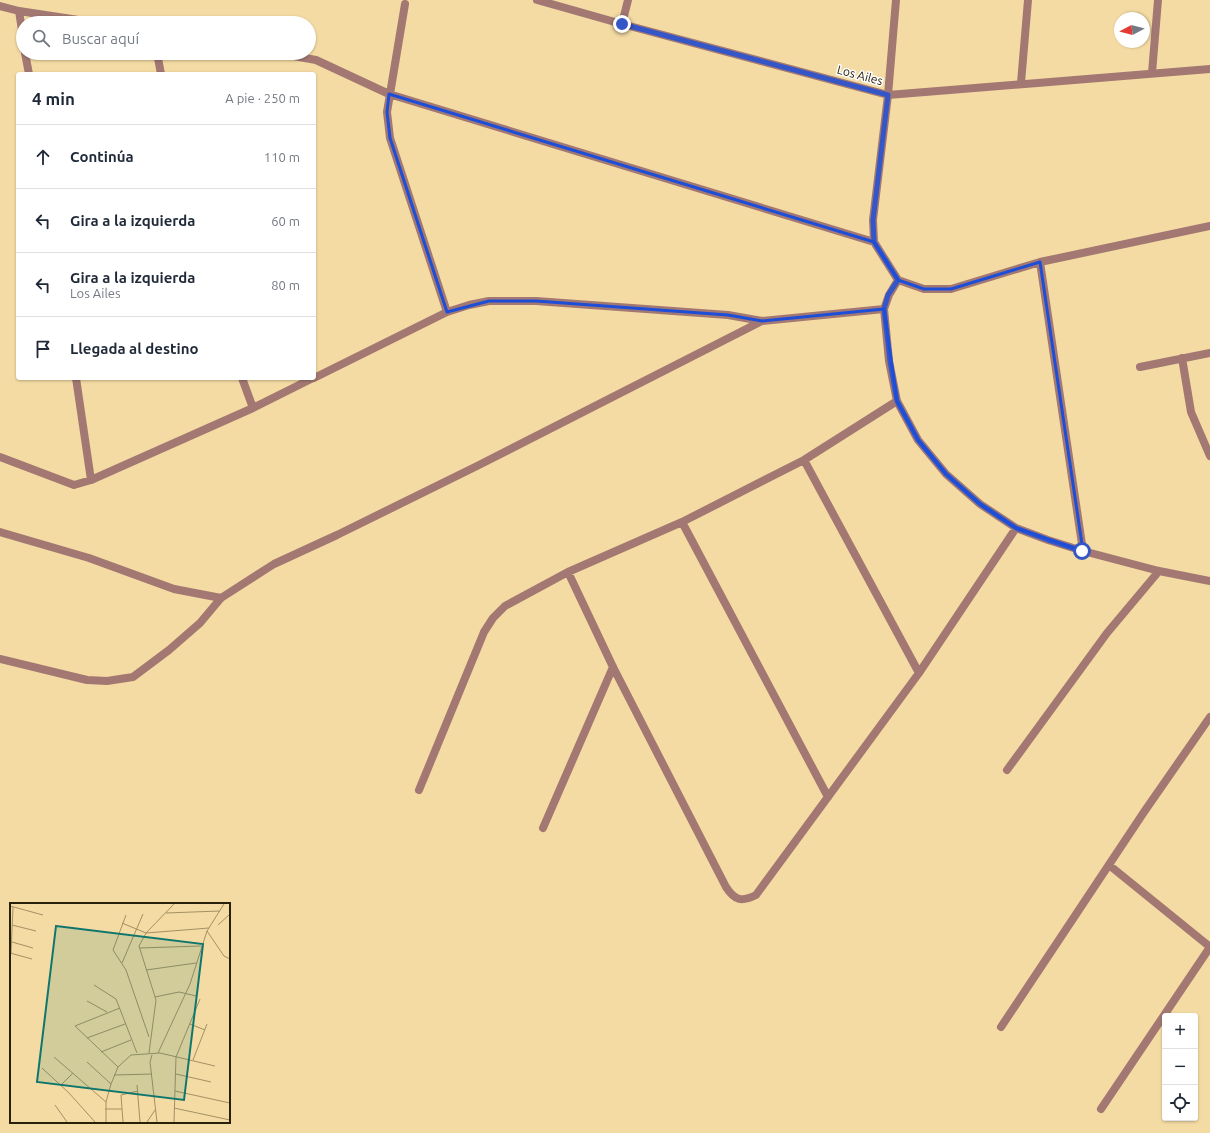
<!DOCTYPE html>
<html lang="es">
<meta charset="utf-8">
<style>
:root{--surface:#fff;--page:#f6f6f7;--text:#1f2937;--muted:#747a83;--line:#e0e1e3}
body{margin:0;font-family:Ubuntu,sans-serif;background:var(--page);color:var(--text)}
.controls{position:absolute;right:12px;bottom:12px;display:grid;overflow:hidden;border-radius:4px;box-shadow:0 1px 3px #0004}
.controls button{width:36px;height:36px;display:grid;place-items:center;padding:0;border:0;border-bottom:1px solid var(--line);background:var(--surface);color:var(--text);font:20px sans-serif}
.compass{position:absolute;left:1114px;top:12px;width:36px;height:36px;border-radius:50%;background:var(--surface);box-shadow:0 1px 3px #0004;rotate:263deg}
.stop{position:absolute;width:12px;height:12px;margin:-9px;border:3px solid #3556c7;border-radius:50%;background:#fff}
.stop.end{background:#3556c7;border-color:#fff;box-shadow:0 1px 4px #0008}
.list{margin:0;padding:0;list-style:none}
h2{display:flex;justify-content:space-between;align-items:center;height:52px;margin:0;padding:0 16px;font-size:17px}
h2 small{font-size:13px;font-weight:400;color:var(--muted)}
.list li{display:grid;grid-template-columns:26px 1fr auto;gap:12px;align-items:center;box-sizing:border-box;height:64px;padding:0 16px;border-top:1px solid var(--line)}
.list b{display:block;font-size:15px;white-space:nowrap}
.list p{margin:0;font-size:13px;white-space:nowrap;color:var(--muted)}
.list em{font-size:13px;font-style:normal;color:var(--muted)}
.icon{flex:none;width:22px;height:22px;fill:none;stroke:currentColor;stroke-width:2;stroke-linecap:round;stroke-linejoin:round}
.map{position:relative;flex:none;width:1210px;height:1133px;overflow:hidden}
.search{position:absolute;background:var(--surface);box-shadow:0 1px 3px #0004;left:16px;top:16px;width:300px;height:44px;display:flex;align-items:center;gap:10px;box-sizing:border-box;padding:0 14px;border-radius:22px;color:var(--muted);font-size:15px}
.panel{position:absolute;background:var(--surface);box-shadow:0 1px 3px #0004;left:16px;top:72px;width:300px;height:308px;border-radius:4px}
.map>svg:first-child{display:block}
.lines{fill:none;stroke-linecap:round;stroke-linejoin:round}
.street{stroke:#a37872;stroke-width:8}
.route{stroke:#3556c7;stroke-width:5}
.marked{fill:none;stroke:#1d4ed8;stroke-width:3;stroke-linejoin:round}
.labels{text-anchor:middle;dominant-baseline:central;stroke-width:3;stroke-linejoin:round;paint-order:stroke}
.street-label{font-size:12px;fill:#292009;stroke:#fff}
.inset-road{fill:none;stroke:#a39065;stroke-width:1}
.view{fill:#0f766e;fill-opacity:0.15;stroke:#0f766e;stroke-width:2}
.inset-edge{fill:none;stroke:#292009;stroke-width:2}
</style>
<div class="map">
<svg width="1210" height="1133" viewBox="0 0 1210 1133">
<rect width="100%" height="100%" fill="#f4dba3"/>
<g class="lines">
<!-- street -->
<path class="street" d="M537,0L622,24L888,95L1210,69
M896,0L888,95L873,220L874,242L898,280L889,295L884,309L889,361L897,401L918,440L946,474L980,504L1016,528L1048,540L1083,551L1159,571L1210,581
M405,4L387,112L390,138L447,312
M0,6L19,11L98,23
M19,11L23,37
M622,24L628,0
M25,53L29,74
M157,53L161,74
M276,53L316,60L389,94L874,242
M1152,73L1158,0
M1021,83L1028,0
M1040,262L1083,551
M898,280L924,289H951L1040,262L1210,226
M1182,358L1191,412L1210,456
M1140,367L1210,353
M76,378L91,480
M242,378L253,408
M314,378L447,312L469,305L489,301H536L728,315L762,321L884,309
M0,457L74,485L91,480L253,408L313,378
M804,460L919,673
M682,522L828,797
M0,532L89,558L174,589L221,598
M568,572L613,667L726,887C735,901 742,902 756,895L919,673L1016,528
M0,659L87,680L107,681L133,677L169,650L200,623L221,598L274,564L337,535L477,466L762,321
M1007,770L1107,633L1159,571
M419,790L484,632L493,618L505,606L568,572L682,522L804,460L897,401
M543,828L613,667
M1001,1027L1144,812L1210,717
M1101,1109L1210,947L1109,865"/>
</g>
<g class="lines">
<!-- route -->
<path class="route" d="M622,24L888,95L873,220L874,242L898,280L888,295L884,309L890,361L897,401L918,440L946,474L980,504L1016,528L1048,540L1082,551"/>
</g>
<!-- marked area -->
<path class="marked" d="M389,94L874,242L898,280L924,289H951L1040,262L1083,551L1016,528L980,504L946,474L918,440L897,401L884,309L762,321L728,315L536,301H489L447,312L390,138L387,112Z"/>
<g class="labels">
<!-- street labels -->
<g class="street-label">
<text transform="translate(860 75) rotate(15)">Los Ailes</text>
</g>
</g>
<!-- overview -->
<g transform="translate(10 903)">
<rect width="220" height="220" fill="#f4dba3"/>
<path class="inset-road" d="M0,3L33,12M156,10L210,8M116,12L103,47L116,67L139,134M112,20L136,30L199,25M2,22L26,28M208,22L220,11M197,28L214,53L220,56M2,39L23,45M129,45L191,43M0,50L22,56M1,50L3,4M112,60L133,11M136,67L186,60M84,82L106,96L127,150M145,94L169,89L186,93M77,98L97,109M180,121L195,127M77,135L115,121M91,149L121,137M139,150L146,97L129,43L136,30L164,1M148,150L180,81L197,28L214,1M142,152L140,159L147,219M44,154L96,199M183,157L197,121M77,159L101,181M108,164L65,123L110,105M32,165L59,190L85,219M166,171L201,179M104,172L142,171M51,182L63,170M127,182L130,219M165,188L220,200M45,202L57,219M164,205L220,217M95,206H112M96,219V199L101,181L108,164L121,152L150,150L205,163M113,219L111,192L128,188M137,219L145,207M164,219L166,154L190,96"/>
<path class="view" d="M46,23L193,41L174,197L27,179Z"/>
<rect width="220" height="220" class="inset-edge"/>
</g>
</svg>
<div class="controls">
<button>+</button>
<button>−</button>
<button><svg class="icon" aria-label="locate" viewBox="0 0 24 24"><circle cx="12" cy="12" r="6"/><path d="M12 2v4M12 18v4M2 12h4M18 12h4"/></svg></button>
</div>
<svg class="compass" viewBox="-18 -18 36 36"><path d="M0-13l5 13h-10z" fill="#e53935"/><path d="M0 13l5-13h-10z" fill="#747a83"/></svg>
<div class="stop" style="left:1082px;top:551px"></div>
<div class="stop end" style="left:622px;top:24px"></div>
<div class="search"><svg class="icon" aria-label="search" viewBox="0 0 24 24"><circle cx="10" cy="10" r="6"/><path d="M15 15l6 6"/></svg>Buscar aquí</div>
<section class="panel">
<h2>4 min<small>A pie · 250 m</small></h2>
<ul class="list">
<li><svg class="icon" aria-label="ahead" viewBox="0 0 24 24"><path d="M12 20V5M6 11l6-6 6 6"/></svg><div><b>Continúa</b></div><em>110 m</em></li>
<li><svg class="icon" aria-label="left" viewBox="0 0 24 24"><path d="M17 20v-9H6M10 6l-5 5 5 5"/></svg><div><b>Gira a la izquierda</b></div><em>60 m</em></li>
<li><svg class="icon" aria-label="left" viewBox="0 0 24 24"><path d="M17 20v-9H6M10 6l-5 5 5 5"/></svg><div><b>Gira a la izquierda</b><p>Los Ailes</p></div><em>80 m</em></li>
<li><svg class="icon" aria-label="arrive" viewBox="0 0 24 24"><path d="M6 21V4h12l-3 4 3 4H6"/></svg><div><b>Llegada al destino</b></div></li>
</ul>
</section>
</div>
